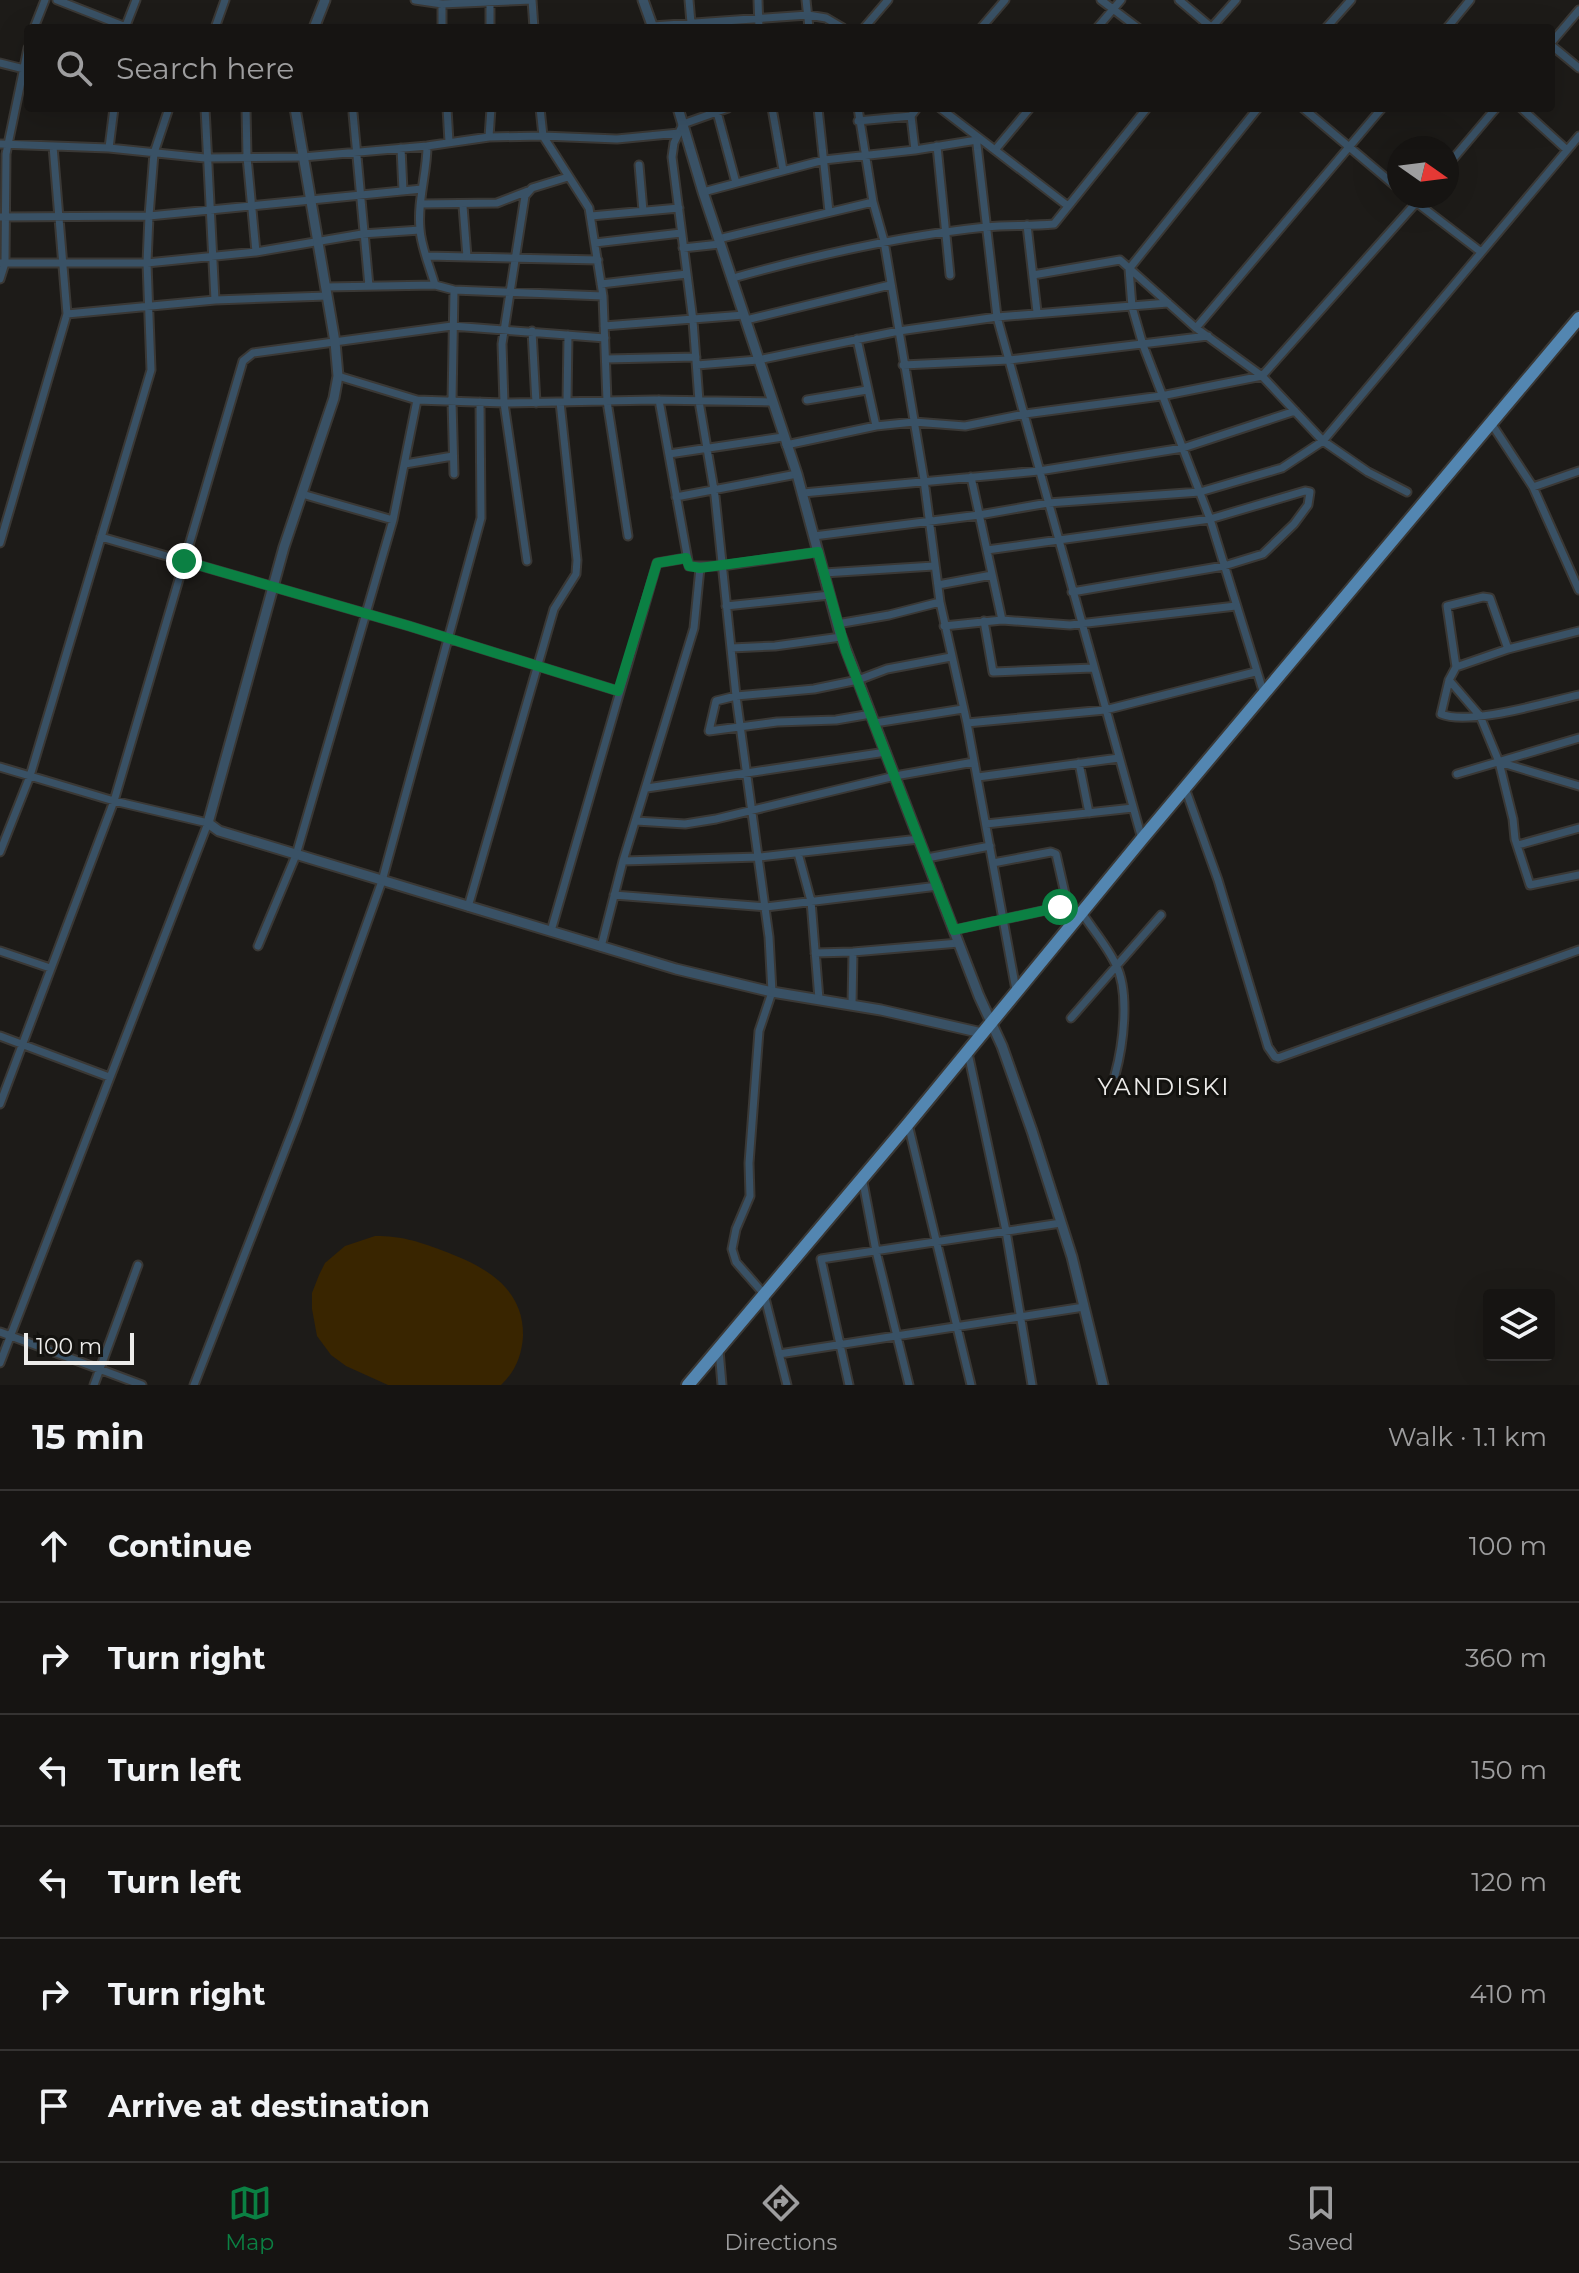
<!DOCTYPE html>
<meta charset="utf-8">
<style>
:root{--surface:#161412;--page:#1f1d1b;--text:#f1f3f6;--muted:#9e9e9f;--line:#353332;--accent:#0b8043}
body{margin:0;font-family:Montserrat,sans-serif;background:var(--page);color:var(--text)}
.controls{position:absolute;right:24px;bottom:24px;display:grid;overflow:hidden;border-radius:8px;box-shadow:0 8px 32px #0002}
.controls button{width:72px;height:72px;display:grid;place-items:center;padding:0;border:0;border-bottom:2px solid var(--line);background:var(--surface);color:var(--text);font:40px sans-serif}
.compass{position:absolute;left:1387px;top:136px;width:72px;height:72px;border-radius:50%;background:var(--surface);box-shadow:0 8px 32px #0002;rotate:104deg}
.scale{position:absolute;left:24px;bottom:20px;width:110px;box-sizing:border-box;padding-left:8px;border:4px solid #edecea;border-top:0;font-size:22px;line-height:28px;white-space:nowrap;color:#edecea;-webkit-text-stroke:6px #13120f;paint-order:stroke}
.stop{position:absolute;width:24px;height:24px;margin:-18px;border:6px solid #0b8043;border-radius:50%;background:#fff}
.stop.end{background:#0b8043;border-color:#fff;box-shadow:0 2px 8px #0008}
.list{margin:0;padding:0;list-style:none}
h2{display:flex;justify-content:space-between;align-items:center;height:104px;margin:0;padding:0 32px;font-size:34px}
h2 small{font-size:26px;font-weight:400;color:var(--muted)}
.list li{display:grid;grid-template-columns:52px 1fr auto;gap:24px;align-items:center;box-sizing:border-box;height:112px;padding:0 32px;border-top:2px solid var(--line)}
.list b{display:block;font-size:30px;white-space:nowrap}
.list em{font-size:26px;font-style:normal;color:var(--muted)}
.icon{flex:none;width:44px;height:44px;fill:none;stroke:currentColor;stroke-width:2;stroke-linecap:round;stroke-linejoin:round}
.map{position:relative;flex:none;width:1579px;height:1385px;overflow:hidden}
.search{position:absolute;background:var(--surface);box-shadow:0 8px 32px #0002;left:24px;right:24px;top:24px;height:88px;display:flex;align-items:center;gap:20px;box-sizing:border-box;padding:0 28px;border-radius:8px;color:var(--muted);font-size:30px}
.sheet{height:776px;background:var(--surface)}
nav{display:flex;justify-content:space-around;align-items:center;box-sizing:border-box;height:112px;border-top:2px solid var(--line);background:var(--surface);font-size:22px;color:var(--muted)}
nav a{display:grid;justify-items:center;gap:4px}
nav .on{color:var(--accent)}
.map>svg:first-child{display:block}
.green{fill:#392500}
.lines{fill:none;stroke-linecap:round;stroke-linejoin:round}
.minor-casing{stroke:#3a3835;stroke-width:11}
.tertiary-casing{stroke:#3a3835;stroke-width:13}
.primary-casing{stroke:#3a3835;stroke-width:16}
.minor{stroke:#395165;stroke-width:7}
.tertiary{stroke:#395165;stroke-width:9}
.primary{stroke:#5386b1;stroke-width:12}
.route{stroke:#0b8043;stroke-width:10}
.labels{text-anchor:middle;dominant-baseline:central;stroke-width:6;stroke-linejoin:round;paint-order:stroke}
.quarter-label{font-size:24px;letter-spacing:2px;fill:#edecea;stroke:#13120f}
</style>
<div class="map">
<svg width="1579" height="1385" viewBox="0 0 1579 1385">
<rect width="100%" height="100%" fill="#1d1b18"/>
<!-- green -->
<path class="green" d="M375,1236C402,1236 416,1241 441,1250C482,1265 524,1286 523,1336C522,1355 515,1372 501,1385H388L346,1366L331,1355L317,1336L312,1309V1293L319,1275L325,1263L345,1246Z"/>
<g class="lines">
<!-- minor casing -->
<g class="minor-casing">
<path id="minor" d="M57,0L126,27
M415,0L442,4L532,0
M490,0V28
M532,0L534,28
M689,0L691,23
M758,0L759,28
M806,0L809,28
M1101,0L1138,28
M1179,0L1212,28
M442,4V28
M653,26L808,15L826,18L843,28
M34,28L45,0
M125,28L136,0
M215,28L225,0
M864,28L888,0
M981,28L1005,0
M1097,28L1121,0
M1211,28L1236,0
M1326,28L1351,0
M1447,28L1470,0
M1551,43L1579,10
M1551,45L1579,68
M0,63L28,70
M205,108L215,300
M246,108L247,157L256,252
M447,108L449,142
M540,108L543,136L589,208L603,296L607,401L628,536
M728,108L683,124L674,143L672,157L693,321L699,401L715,496L736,696L769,937L772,992L759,1031L749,1163L750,1196L736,1229L732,1249L736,1262L764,1294L787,1385
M772,108L783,170
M818,108L829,212
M858,108L873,202L884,241L924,480L940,602L967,723L1016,990
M940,108L1068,206
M1258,108L1129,269L1132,307L1143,345L1210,519L1264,694
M1303,108L1399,189
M1521,108L1567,150
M717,112L736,183
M353,113L369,286
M858,121L911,116
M976,136L997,317L1142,839
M489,137L491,108
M0,144L109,148L205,158L303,157L427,146L489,137L543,136L617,139L679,133
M427,146C427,174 417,201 420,229C421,247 430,267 435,285
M937,146L950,275
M109,148L114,108
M401,148L403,191
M915,150L977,140
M995,150L1030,108
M639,165L643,211
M1447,166L1496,108
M703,192L824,160L915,150L911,116L917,108
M1408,196L1481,252
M421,204L497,203L528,191
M463,206L467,257
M591,216L679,208
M0,217L149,216L422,189
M1027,225L1037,312
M718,239L873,202
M595,243L681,233
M683,248L720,244
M427,256L598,260
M0,263H147L256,252L362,234L420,230
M1033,275L1120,260L1196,328L1262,376L1323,441L1368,472L1407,492
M733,278C816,255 900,236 986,227C1009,225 1032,226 1054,224L1147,108
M0,279L5,263L6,154L28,48
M601,284L687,274
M326,287L435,285L454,290L603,296
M454,290L452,401L454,474
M67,314L215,300L327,296
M746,320L890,285
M604,326L744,315
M1196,328L1382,108
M532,331L536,403
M857,339L876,426
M606,359L696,357
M697,365L758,360L899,331L997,317L1168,303
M903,365L1009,360L1208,336
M338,376L417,400L504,403L654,400L772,402
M659,400L689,566H722L818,552
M807,400L867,390
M567,402L568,335
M1491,423L1533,487L1579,590
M786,445L876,426L914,422L965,426L1025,414L1161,396L1262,376L1422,196
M669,454L783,437
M405,464L453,456
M971,477L1002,620
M1533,487L1579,471
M803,493L1039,471L1183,448L1295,411
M302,494L393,520
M676,497L797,474
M814,536L979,515L1048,503L1200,492L1282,468L1323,441L1579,136
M101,537L409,626L618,691
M0,543L67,314L53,146
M987,550L1210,519L1305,491L1310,492L1308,505L1294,524L1263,554L1224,566L1072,592
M527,561L504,403L502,344L525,196L532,188L568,177
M824,573L934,566
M938,585L992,575
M726,606L830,595
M984,621L993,672L1093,668
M837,624L889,615L940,602
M944,626L1002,620L1070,625L1236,606
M731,648L775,646L841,637
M1508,649L1490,598L1483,597L1447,606L1456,667L1449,680L1441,714C1469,726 1547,702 1579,695
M1456,667L1508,649L1579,631
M1449,680L1480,716L1499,762L1513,819L1515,839L1530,885L1579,875
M871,714L836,720L777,722L709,731L716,701L736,696L814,689L858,680L887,669L951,657
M875,723L963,709
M967,723L1105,710L1255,672
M1499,762L1579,786
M1079,763L1089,813
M0,767L114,801L208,823L0,1363
M1457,774L1579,738
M978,777L1119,758
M647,788L886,752
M1185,788L1218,880L1268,1047L1275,1057L1278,1058L1579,950
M636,821L685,824L716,819L895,776L974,762
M986,824L1133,808
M1518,845L1579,828
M0,852L30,776L151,370L147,263L149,216L154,153L169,108
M798,853L811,901L819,999
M927,858L990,846
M623,861L759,857L919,839
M614,895L766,907L938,886
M468,907L554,609L576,574L577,560L560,402
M1082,913C1093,930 1108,947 1116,965C1130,993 1123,1046 1115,1075
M954,930L1060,907L1066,898L1056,854L1051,852L993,863
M551,931L657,563L686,558
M258,946L296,855L393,520L417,400
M601,947L623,861L694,628L700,568
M0,951L50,968
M815,953L853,952L959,943
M852,1004L853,952
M1071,1018L1161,915
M0,1036L109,1077
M968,1053L1006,1231L1032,1385
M0,1104L114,801L243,361L253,353L452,326L605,338
M908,1124L971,1385
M862,1177L876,1251L909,1385
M0,1332L142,1385
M719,1350L722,1385
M779,1354L1084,1307
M94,1385L138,1265
M194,1385L297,1119L382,881L481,518L480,402
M849,1385L821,1259L1061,1223"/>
</g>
<!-- tertiary casing -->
<g class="tertiary-casing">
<path id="tertiary" d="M643,0L653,28
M314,28L325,0
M295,108L335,342L338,376L334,398L284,547L208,823L219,831L676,969L772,992L881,1010L982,1033
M678,108L703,192L797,474L840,634L979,996L1002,1046L1032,1131L1072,1257L1103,1385"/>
</g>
<!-- primary casing -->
<g class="primary-casing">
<path id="primary" d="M688,1385L908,1124L1142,839L1579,318"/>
</g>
<!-- minor -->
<use href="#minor" class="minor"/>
<!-- tertiary -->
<use href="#tertiary" class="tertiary"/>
<!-- primary -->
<use href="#primary" class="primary"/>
</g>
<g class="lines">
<!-- route -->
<path class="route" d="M184,561L409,626L618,691L657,563L686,558L689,566L700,568L818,552L846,651L954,930L1060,907"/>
</g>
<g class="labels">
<!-- quarter labels -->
<g class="quarter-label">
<text x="1164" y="1086">YANDISKI</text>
</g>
</g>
</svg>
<div class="controls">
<button><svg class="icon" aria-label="layers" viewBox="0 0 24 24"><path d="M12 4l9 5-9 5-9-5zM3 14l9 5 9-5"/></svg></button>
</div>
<svg class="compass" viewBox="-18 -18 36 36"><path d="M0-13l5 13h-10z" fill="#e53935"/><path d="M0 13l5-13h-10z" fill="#9e9e9f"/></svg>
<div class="scale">100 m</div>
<div class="stop" style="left:1060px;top:907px"></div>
<div class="stop end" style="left:184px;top:561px"></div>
<div class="search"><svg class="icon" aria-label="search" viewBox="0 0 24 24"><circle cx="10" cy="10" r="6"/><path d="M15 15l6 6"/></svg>Search here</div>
</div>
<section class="sheet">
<h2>15 min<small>Walk · 1.1 km</small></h2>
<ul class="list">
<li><svg class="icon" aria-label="ahead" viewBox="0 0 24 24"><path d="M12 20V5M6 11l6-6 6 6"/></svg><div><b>Continue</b></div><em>100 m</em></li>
<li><svg class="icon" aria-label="right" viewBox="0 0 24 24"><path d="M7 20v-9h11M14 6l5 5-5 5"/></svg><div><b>Turn right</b></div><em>360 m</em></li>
<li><svg class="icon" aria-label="left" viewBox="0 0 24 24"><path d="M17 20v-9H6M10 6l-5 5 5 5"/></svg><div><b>Turn left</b></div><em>150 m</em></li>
<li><svg class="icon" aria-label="left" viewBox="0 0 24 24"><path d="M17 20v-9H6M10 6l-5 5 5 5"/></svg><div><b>Turn left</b></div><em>120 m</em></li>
<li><svg class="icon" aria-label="right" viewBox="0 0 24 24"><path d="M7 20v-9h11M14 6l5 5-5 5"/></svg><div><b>Turn right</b></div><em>410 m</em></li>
<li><svg class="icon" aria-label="arrive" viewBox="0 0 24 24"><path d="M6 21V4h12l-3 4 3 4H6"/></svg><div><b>Arrive at destination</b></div></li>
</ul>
</section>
<nav>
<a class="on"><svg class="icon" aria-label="map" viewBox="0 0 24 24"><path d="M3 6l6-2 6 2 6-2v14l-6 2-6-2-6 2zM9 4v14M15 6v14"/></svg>Map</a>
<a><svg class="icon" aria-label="directions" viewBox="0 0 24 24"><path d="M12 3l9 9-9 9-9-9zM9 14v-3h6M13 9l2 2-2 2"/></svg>Directions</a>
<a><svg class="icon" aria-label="saved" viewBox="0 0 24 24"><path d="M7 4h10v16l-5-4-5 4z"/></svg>Saved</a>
</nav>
